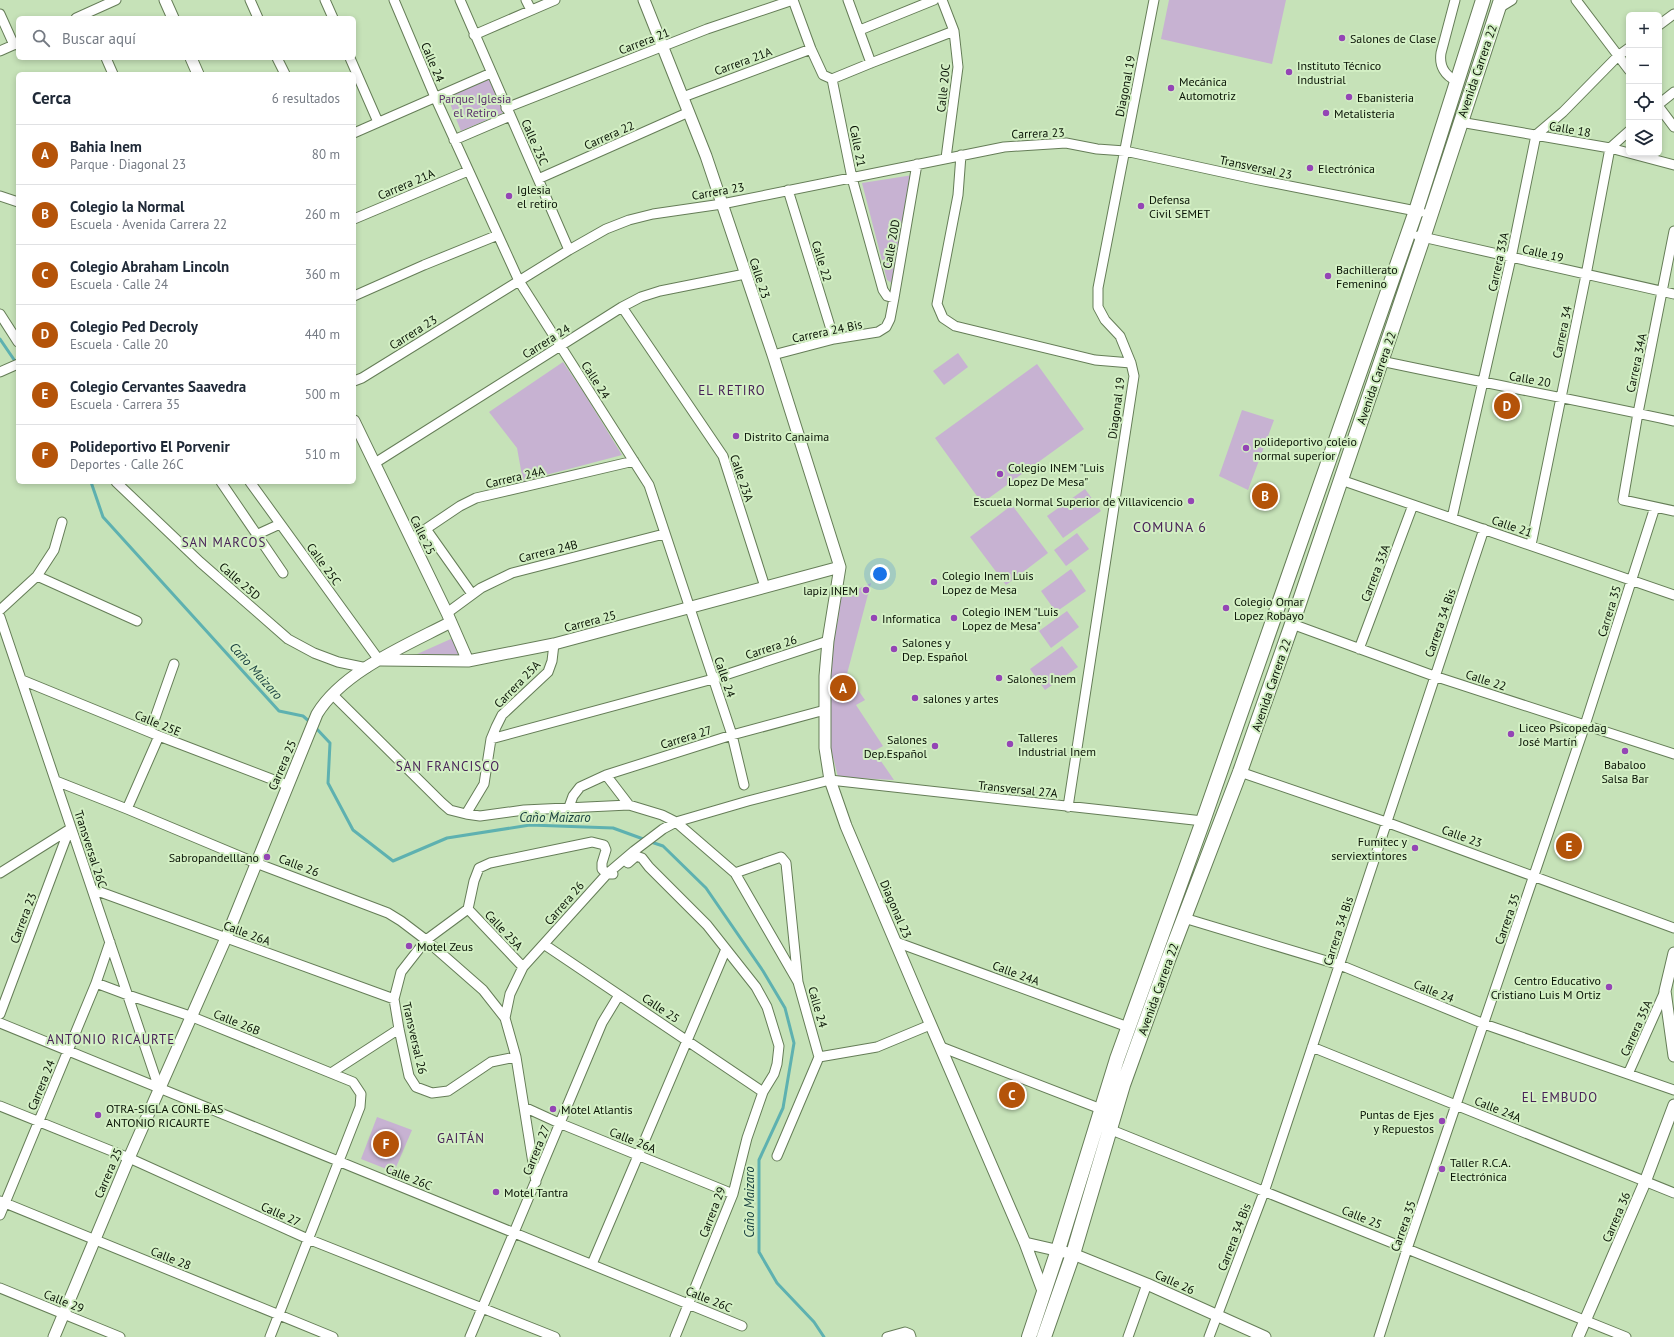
<!DOCTYPE html>
<html lang="es">
<meta charset="utf-8">
<style>
:root{--surface:#fff;--page:#f2f2f3;--text:#1f2937;--muted:#747a83;--line:#e0e1e3;--accent:#b45309}
body{margin:0;font-family:"PT Sans",sans-serif;background:var(--page);color:var(--text)}
.controls{position:absolute;right:12px;top:12px;display:grid;overflow:hidden;border-radius:6px;box-shadow:0 2px 6px #0003}
.controls button{width:36px;height:36px;display:grid;place-items:center;padding:0;border:0;border-bottom:1px solid var(--line);background:var(--surface);color:var(--text);font:20px sans-serif}
.you{position:absolute;left:880px;top:574px;width:14px;height:14px;margin:-10px;border:3px solid #fff;border-radius:50%;background:#1a73e8;box-shadow:0 0 0 6px #1a73e833}
.badge{display:grid;place-items:center;width:26px;height:26px;border-radius:50%;background:var(--accent);color:#fff;font-size:13px;font-weight:700}
.pin{position:absolute;translate:-50% -50%;border:2px solid #fff;box-shadow:0 1px 4px #0006}
.list{margin:0;padding:0;list-style:none}
h2{display:flex;justify-content:space-between;align-items:center;height:52px;margin:0;padding:0 16px;font-size:17px}
h2 small{font-size:13px;font-weight:400;color:var(--muted)}
.list li{display:grid;grid-template-columns:26px 1fr auto;gap:12px;align-items:center;box-sizing:border-box;height:60px;padding:0 16px;border-top:1px solid var(--line)}
.list b{display:block;font-size:15px;white-space:nowrap}
.list p{margin:0;font-size:13px;white-space:nowrap;color:var(--muted)}
.list em{font-size:13px;font-style:normal;color:var(--muted)}
.icon{flex:none;width:22px;height:22px;fill:none;stroke:currentColor;stroke-width:2;stroke-linecap:round;stroke-linejoin:round}
.map{position:relative;flex:none;width:1674px;height:1337px;overflow:hidden}
.search{position:absolute;background:var(--surface);box-shadow:0 2px 6px #0003;left:16px;top:16px;width:340px;height:44px;display:flex;align-items:center;gap:10px;box-sizing:border-box;padding:0 14px;border-radius:6px;color:var(--muted);font-size:15px}
.panel{position:absolute;background:var(--surface);box-shadow:0 2px 6px #0003;left:16px;top:72px;width:340px;height:412px;border-radius:6px}
.map>svg:first-child{display:block}
.green{fill:#c7b2d2}
.lines{fill:none;stroke-linecap:round;stroke-linejoin:round}
.stream{stroke:#5eb1b0;stroke-width:3}
.minor-casing{stroke:#657d57;stroke-width:11}
.tertiary-casing{stroke:#657d57;stroke-width:13}
.primary-casing{stroke:#657d57;stroke-width:16}
.minor{stroke:#fff;stroke-width:9}
.tertiary{stroke:#fff;stroke-width:11}
.primary{stroke:#fff;stroke-width:14}
.poi-dot{fill:#9445b5;stroke:#d3efc4;stroke-width:1.5}
.labels{text-anchor:middle;dominant-baseline:central;stroke-width:4;stroke-linejoin:round;paint-order:stroke}
.poi-label{font-size:12px;fill:#091305;stroke:#d3efc4;text-anchor:start}
.street-label{font-size:12px;fill:#091305;stroke:#d3efc4}
.park-label{font-size:12px;fill:#5b2f6d;stroke:#d3efc4}
.neighbourhood-label{font-size:13px;letter-spacing:1px;fill:#472157;stroke:#d3efc4}
.water-label{font-size:13px;font-style:italic;fill:#194040;stroke:#d3efc4}
.quarter-label{font-size:14px;letter-spacing:1px;fill:#472157;stroke:#d3efc4}
</style>
<div class="map">
<svg width="1674" height="1337" viewBox="0 0 1674 1337">
<rect width="100%" height="100%" fill="#c6e2b8"/>
<!-- green -->
<path class="green" d="M1169,0H1286L1272,64L1161,39Z
M489,79L503,113L461,131L447,96Z
M913,175L893,284L887,280L862,183Z
M958,353L968,367L944,385L933,371Z
M563,362L584,393L622,455L523,481L517,448L489,412Z
M1037,364L1084,429L982,503L935,438Z
M1242,410L1274,420L1248,490L1219,476Z
M1085,489L1101,511L1063,538L1047,516Z
M1012,505L1048,553L1006,585L970,537Z
M1077,533L1089,549L1066,566L1054,550Z
M1071,569L1086,591L1056,612L1041,591Z
M871,583L847,674L865,700L856,705L883,746L874,751L894,780L838,777L831,749L829,709L830,641L838,621L840,597Z
M1067,611L1079,627L1051,648L1039,631Z
M453,638L462,657L406,659Z
M1062,646L1078,667L1045,690L1030,669Z
M377,1117L412,1130L394,1172L361,1159Z"/>
<g class="lines">
<!-- stream -->
<path class="stream" d="M0,339L17,364
M91,482L103,517L279,711L303,716L311,723
M315,727L330,743L328,783L353,830L393,861L447,838L530,825L613,828L646,840
M651,842L663,846L706,888L763,971L785,1008L794,1043L783,1108L759,1160V1252L777,1283L814,1322L824,1337"/>
<!-- minor casing -->
<g class="minor-casing">
<path id="minor" d="M250,0L258,18
M325,0L333,18
M394,0L435,97L519,281L649,485L732,735L744,785
M460,0L569,250
M526,0L531,10
M848,0L871,63
M942,0L954,31L958,67L946,158
M1455,0L1441,53C1439,66 1445,76 1457,81
M1576,0L1629,70
M1499,8L1512,0
M0,14L14,45
M76,18L116,0
M1659,25L1674,14
M860,30L934,0
M474,35L555,0
M0,51L18,43
M106,58L113,74
M277,58L285,74
M350,58L378,122
M832,79L871,63L954,31
M683,97L811,49
M1659,104L1674,92
M1659,107L1674,127
M506,108L707,29L793,0L811,49L823,75L832,79L852,178L883,290L887,296L894,298
M1460,122L1610,148L1674,165
M354,133L491,73
M454,140L510,116
M961,155L958,195L937,304L943,318L955,326L1095,360L1131,363
M538,179L689,112
M788,190L834,339
M0,196L18,202
M354,219L468,171
M1674,231L1638,413L1623,500L1674,511
M1418,236L1674,294
M354,296L424,265L498,235
M622,307L723,456L765,587
M0,314L18,342
M773,355L834,339L878,332L886,327L890,319L894,298L917,164
M1381,361C1479,382 1577,400 1674,421
M0,372L18,364
M354,381L362,378L569,250L606,229L629,220L653,214L722,204L1004,147L1066,143L1097,149L1125,151L1254,179L1421,212
M375,463L622,307L641,297L660,291L745,274
M1341,480L1674,595
M116,482L200,562L288,639L314,653L338,662L367,668
M221,482L283,573
M250,482L379,660
M1452,518L1511,258L1536,135L1563,112L1618,56L1629,48
M426,529L472,594
M256,535L280,524
M411,539L460,506L476,498L634,461
M1531,545L1586,275L1610,148L1629,131
M37,576L137,621
M0,610L37,576L54,550L62,522
M447,613L481,588L512,573L664,534
M0,617L159,1088
M1292,624L1434,676L1674,754
M1359,649L1413,505
M22,680L159,736L287,785
M332,694L442,803L450,810L466,814L480,816L524,810L629,805L662,815L676,822L735,873L798,982
M150,732L174,664
M491,739L713,679L828,641
M1240,772L1386,822L1674,928
M606,775L629,805
M56,781L127,809L256,863L388,913L401,921L426,940L483,990L505,1018
M569,807L573,796L580,787L606,775L732,735L825,710
M1068,807L1134,376L1131,363L1120,336L1105,320L1098,307V288L1154,0
M127,809L159,736
M466,814L484,784L491,739L496,727L502,715L548,672L552,661L554,644
M628,863L636,856L642,858L649,867L707,925L756,987L767,1007L779,1046L777,1064L774,1074L763,1092L747,1138L733,1194L675,1337
M0,873L70,829
M735,873L781,857L786,863L798,982L819,1057L777,1156
M92,889L394,999
M468,909L474,881L479,868L490,863L592,842L604,845L606,850L602,863V869L607,874H613
M468,909L426,940L401,972L394,999L399,1029L409,1076L416,1087L432,1093L448,1091L491,1062L516,1057
M468,909L523,967
M1184,918L1340,965L1484,1024L1674,1090
M896,942L1128,1027
M545,945L763,1092
M96,983L128,995L190,1016L353,1082L361,1094L360,1107L270,1337
M0,1014L69,830
M0,1023L742,1326
M941,1047L1101,1109L1103,1113
M1312,1047L1674,1193
M819,1057L877,1047L930,1025
M331,1073L399,1029
M1628,1074L1665,991
M0,1106L129,1158L308,1239L555,1337
M524,1107L559,1123L733,1194
M1107,1126L1109,1129L1626,1337
M536,1182L516,1057L505,1018L510,994L523,967L607,874L634,851L663,829L676,822L748,801L830,780L1203,821
M0,1201L333,1337
M0,1215L96,983L110,942
M592,1264L726,949
M0,1288L120,1337
M470,1337L602,1023L619,995
M887,1337L905,1332L910,1334L911,1337
M1128,1337L1147,1284
M1209,1337L1264,1192L1484,529
M1379,1337L1407,1249L1585,725L1655,507"/>
</g>
<!-- tertiary casing -->
<g class="tertiary-casing">
<path id="tertiary" d="M165,0L173,18
M644,0L706,156L773,355L840,567L828,641L825,676V748L830,780L846,826L917,993L1025,1243L1043,1291
M191,58L198,74
M354,421L447,613L468,661
M381,660L468,661L554,644L840,567
M1674,953L1665,991L1674,1056
M1025,1243L1073,1254L1147,1284L1265,1337
M54,1337L129,1158L226,938L317,714C343,671 407,645 451,622
M1578,1337L1645,1182L1674,1105"/>
</g>
<!-- primary casing -->
<g class="primary-casing">
<path id="primary" d="M1029,1337L1058,1250L1117,1059L1203,821L1416,211L1483,0
M1044,1337L1073,1254L1123,1085L1168,960L1240,772L1292,624L1423,238L1501,0"/>
</g>
<!-- minor -->
<use href="#minor" class="minor"/>
<!-- tertiary -->
<use href="#tertiary" class="tertiary"/>
<!-- primary -->
<use href="#primary" class="primary"/>
</g>
<!-- markers -->
<g class="poi-dot">
<circle cx="1342" cy="38" r="4"/>
<circle cx="1289" cy="72" r="4"/>
<circle cx="1171" cy="88" r="4"/>
<circle cx="1349" cy="97" r="4"/>
<circle cx="1326" cy="113" r="4"/>
<circle cx="1310" cy="168" r="4"/>
<circle cx="509" cy="196" r="4"/>
<circle cx="1141" cy="206" r="4"/>
<circle cx="1328" cy="276" r="4"/>
<circle cx="736" cy="436" r="4"/>
<circle cx="1246" cy="448" r="4"/>
<circle cx="1000" cy="474" r="4"/>
<circle cx="1191" cy="501" r="4"/>
<circle cx="934" cy="582" r="4"/>
<circle cx="866" cy="590" r="4"/>
<circle cx="1226" cy="608" r="4"/>
<circle cx="874" cy="618" r="4"/>
<circle cx="954" cy="618" r="4"/>
<circle cx="894" cy="649" r="4"/>
<circle cx="999" cy="678" r="4"/>
<circle cx="915" cy="698" r="4"/>
<circle cx="1511" cy="734" r="4"/>
<circle cx="1010" cy="744" r="4"/>
<circle cx="935" cy="746" r="4"/>
<circle cx="1625" cy="751" r="4"/>
<circle cx="1415" cy="848" r="4"/>
<circle cx="267" cy="857" r="4"/>
<circle cx="409" cy="946" r="4"/>
<circle cx="1609" cy="987" r="4"/>
<circle cx="553" cy="1109" r="4"/>
<circle cx="98" cy="1115" r="4"/>
<circle cx="1442" cy="1121" r="4"/>
<circle cx="1442" cy="1169" r="4"/>
<circle cx="496" cy="1192" r="4"/>
</g>
<g class="labels">
<!-- poi labels -->
<g class="poi-label">
<text x="1350" y="38">Salones de Clase</text>
<text x="1297" y="65">Instituto Técnico<tspan x="1297" dy="14">Industrial</tspan></text>
<text x="1179" y="81">Mecánica<tspan x="1179" dy="14">Automotriz</tspan></text>
<text x="1357" y="97">Ebanisteria</text>
<text x="1334" y="113">Metalisteria</text>
<text x="1318" y="168">Electrónica</text>
<text x="517" y="189">Iglesia<tspan x="517" dy="14">el retiro</tspan></text>
<text x="1149" y="199">Defensa<tspan x="1149" dy="14">Civil SEMET</tspan></text>
<text x="1336" y="269">Bachillerato<tspan x="1336" dy="14">Femenino</tspan></text>
<text x="744" y="436">Distrito Canaima</text>
<text x="1254" y="441">polideportivo coleio<tspan x="1254" dy="14">normal superior</tspan></text>
<text x="1008" y="467">Colegio INEM "Luis<tspan x="1008" dy="14">Lopez De Mesa"</tspan></text>
<text x="1183" y="501" text-anchor="end">Escuela Normal Superior de Villavicencio</text>
<text x="942" y="575">Colegio Inem Luis<tspan x="942" dy="14">Lopez de Mesa</tspan></text>
<text x="858" y="590" text-anchor="end">lapiz INEM</text>
<text x="1234" y="601">Colegio Omar<tspan x="1234" dy="14">Lopez Robayo</tspan></text>
<text x="962" y="611">Colegio INEM "Luis<tspan x="962" dy="14">Lopez de Mesa"</tspan></text>
<text x="882" y="618">Informatica</text>
<text x="902" y="642">Salones y<tspan x="902" dy="14">Dep. Español</tspan></text>
<text x="1007" y="678">Salones Inem</text>
<text x="923" y="698">salones y artes</text>
<text x="1519" y="727">Liceo Psicopedag<tspan x="1519" dy="14">José Martín</tspan></text>
<text x="1018" y="737">Talleres<tspan x="1018" dy="14">Industrial Inem</tspan></text>
<text x="927" y="739" text-anchor="end">Salones<tspan x="927" dy="14">Dep.Español</tspan></text>
<text x="1625" y="764" text-anchor="middle">Babaloo<tspan x="1625" dy="14">Salsa Bar</tspan></text>
<text x="1407" y="841" text-anchor="end">Fumitec y<tspan x="1407" dy="14">serviextintores</tspan></text>
<text x="259" y="857" text-anchor="end">Sabropandelllano</text>
<text x="417" y="946">Motel Zeus</text>
<text x="1601" y="980" text-anchor="end">Centro Educativo<tspan x="1601" dy="14">Cristiano Luis M Ortiz</tspan></text>
<text x="106" y="1108">OTRA-SIGLA CONL BAS<tspan x="106" dy="14">ANTONIO RICAURTE</tspan></text>
<text x="561" y="1109">Motel Atlantis</text>
<text x="1434" y="1114" text-anchor="end">Puntas de Ejes<tspan x="1434" dy="14">y Repuestos</tspan></text>
<text x="1450" y="1162">Taller R.C.A.<tspan x="1450" dy="14">Electrónica</tspan></text>
<text x="504" y="1192">Motel Tantra</text>
</g>
<!-- street labels -->
<g class="street-label">
<text transform="translate(644 41) rotate(-21)">Carrera 21</text>
<text transform="translate(743 61) rotate(-20)">Carrera 21A</text>
<text transform="translate(433 62) rotate(67)">Calle 24</text>
<text transform="translate(1477 71) rotate(-71)">Avenida Carrera 22</text>
<text transform="translate(1125 86) rotate(-79)">Diagonal 19</text>
<text transform="translate(943 88) rotate(-84)">Calle 20C</text>
<text transform="translate(1570 129) rotate(10)">Calle 18</text>
<text transform="translate(1038 133) rotate(-2)">Carrera 23</text>
<text transform="translate(609 135) rotate(-24)">Carrera 22</text>
<text transform="translate(535 142) rotate(66)">Calle 23C</text>
<text transform="translate(858 146) rotate(79)">Calle 21</text>
<text transform="translate(1256 167) rotate(12)">Transversal 23</text>
<text transform="translate(406 184) rotate(-23)">Carrera 21A</text>
<text transform="translate(718 191) rotate(-10)">Carrera 23</text>
<text transform="translate(891 244) rotate(-80)">Calle 20D</text>
<text transform="translate(1543 253) rotate(13)">Calle 19</text>
<text transform="translate(822 261) rotate(73)">Calle 22</text>
<text transform="translate(1498 262) rotate(-78)">Carrera 33A</text>
<text transform="translate(760 278) rotate(72)">Calle 23</text>
<text transform="translate(827 331) rotate(-12)">Carrera 24 Bis</text>
<text transform="translate(413 332) rotate(-32)">Carrera 23</text>
<text transform="translate(1562 332) rotate(-78)">Carrera 34</text>
<text transform="translate(546 341) rotate(-32)">Carrera 24</text>
<text transform="translate(1636 363) rotate(-78)">Carrera 34A</text>
<text transform="translate(1376 378) rotate(-71)">Avenida Carrera 22</text>
<text transform="translate(1530 379) rotate(10)">Calle 20</text>
<text transform="translate(596 380) rotate(57)">Calle 24</text>
<text transform="translate(1116 408) rotate(-82)">Diagonal 19</text>
<text transform="translate(515 477) rotate(-13)">Carrera 24A</text>
<text transform="translate(742 478) rotate(71)">Calle 23A</text>
<text transform="translate(1512 526) rotate(19)">Calle 21</text>
<text transform="translate(423 535) rotate(64)">Calle 25</text>
<text transform="translate(548 551) rotate(-14)">Carrera 24B</text>
<text transform="translate(324 564) rotate(54)">Calle 25C</text>
<text transform="translate(1375 573) rotate(-69)">Carrera 33A</text>
<text transform="translate(240 581) rotate(41)">Calle 25D</text>
<text transform="translate(1609 611) rotate(-73)">Carrera 35</text>
<text transform="translate(590 621) rotate(-15)">Carrera 25</text>
<text transform="translate(1440 623) rotate(-71)">Carrera 34 Bis</text>
<text transform="translate(771 647) rotate(-18)">Carrera 26</text>
<text transform="translate(725 677) rotate(71)">Calle 24</text>
<text transform="translate(1486 680) rotate(18)">Calle 22</text>
<text transform="translate(517 684) rotate(-46)">Carrera 25A</text>
<text transform="translate(1271 685) rotate(-71)">Avenida Carrera 22</text>
<text transform="translate(158 723) rotate(22)">Calle 25E</text>
<text transform="translate(686 737) rotate(-17)">Carrera 27</text>
<text transform="translate(282 765) rotate(-67)">Carrera 25</text>
<text transform="translate(1018 789) rotate(6)">Transversal 27A</text>
<text transform="translate(1462 836) rotate(20)">Calle 23</text>
<text transform="translate(91 849) rotate(72)">Transversal 26C</text>
<text transform="translate(299 865) rotate(21)">Calle 26</text>
<text transform="translate(564 903) rotate(-49)">Carrera 26</text>
<text transform="translate(896 909) rotate(67)">Diagonal 23</text>
<text transform="translate(23 918) rotate(-69)">Carrera 23</text>
<text transform="translate(1507 919) rotate(-71)">Carrera 35</text>
<text transform="translate(504 930) rotate(47)">Calle 25A</text>
<text transform="translate(1338 931) rotate(-72)">Carrera 34 Bis</text>
<text transform="translate(247 933) rotate(20)">Calle 26A</text>
<text transform="translate(1016 973) rotate(20)">Calle 24A</text>
<text transform="translate(1158 989) rotate(-70)">Avenida Carrera 22</text>
<text transform="translate(1434 991) rotate(22)">Calle 24</text>
<text transform="translate(818 1007) rotate(74)">Calle 24</text>
<text transform="translate(661 1008) rotate(34)">Calle 25</text>
<text transform="translate(237 1022) rotate(22)">Calle 26B</text>
<text transform="translate(1636 1028) rotate(-66)">Carrera 35A</text>
<text transform="translate(415 1038) rotate(77)">Transversal 26</text>
<text transform="translate(41 1085) rotate(-68)">Carrera 24</text>
<text transform="translate(1498 1109) rotate(22)">Calle 24A</text>
<text transform="translate(633 1140) rotate(22)">Calle 26A</text>
<text transform="translate(536 1150) rotate(-68)">Carrera 27</text>
<text transform="translate(108 1173) rotate(-67)">Carrera 25</text>
<text transform="translate(409 1177) rotate(22)">Calle 26C</text>
<text transform="translate(712 1212) rotate(-69)">Carrera 29</text>
<text transform="translate(281 1214) rotate(24)">Calle 27</text>
<text transform="translate(1362 1217) rotate(22)">Calle 25</text>
<text transform="translate(1616 1217) rotate(-67)">Carrera 36</text>
<text transform="translate(1403 1226) rotate(-71)">Carrera 35</text>
<text transform="translate(1234 1237) rotate(-69)">Carrera 34 Bis</text>
<text transform="translate(171 1258) rotate(22)">Calle 28</text>
<text transform="translate(1175 1282) rotate(24)">Calle 26</text>
<text transform="translate(709 1299) rotate(22)">Calle 26C</text>
<text transform="translate(64 1301) rotate(22)">Calle 29</text>
</g>
<!-- park labels -->
<g class="park-label">
<text x="475" y="98">Parque Iglesia<tspan x="475" dy="14">el Retiro</tspan></text>
</g>
<!-- neighbourhood labels -->
<g class="neighbourhood-label">
<text x="732" y="390">EL RETIRO</text>
<text x="224" y="542">SAN MARCOS</text>
<text x="448" y="766">SAN FRANCISCO</text>
<text x="111" y="1039">ANTONIO RICAURTE</text>
<text x="1560" y="1097">EL EMBUDO</text>
<text x="461" y="1138">GAITÁN</text>
</g>
<!-- water labels -->
<g class="water-label">
<text transform="translate(256 671) rotate(48)">Caño Maizaro</text>
<text x="555" y="817">Caño Maizaro</text>
<text transform="translate(749 1202) rotate(-90)">Caño Maizaro</text>
</g>
<!-- quarter labels -->
<g class="quarter-label">
<text x="1170" y="527">COMUNA 6</text>
</g>
</g>
</svg>
<div class="controls">
<button>+</button>
<button>−</button>
<button><svg class="icon" aria-label="locate" viewBox="0 0 24 24"><circle cx="12" cy="12" r="6"/><path d="M12 2v4M12 18v4M2 12h4M18 12h4"/></svg></button>
<button><svg class="icon" aria-label="layers" viewBox="0 0 24 24"><path d="M12 4l9 5-9 5-9-5zM3 14l9 5 9-5"/></svg></button>
</div>
<div class="you"></div>
<div class="pin badge" style="left:843px;top:688px">A</div>
<div class="pin badge" style="left:1265px;top:496px">B</div>
<div class="pin badge" style="left:1012px;top:1095px">C</div>
<div class="pin badge" style="left:1507px;top:406px">D</div>
<div class="pin badge" style="left:1569px;top:846px">E</div>
<div class="pin badge" style="left:386px;top:1144px">F</div>
<div class="search"><svg class="icon" aria-label="search" viewBox="0 0 24 24"><circle cx="10" cy="10" r="6"/><path d="M15 15l6 6"/></svg>Buscar aquí</div>
<section class="panel">
<h2>Cerca<small>6 resultados</small></h2>
<ul class="list">
<li><span class="badge">A</span><div><b>Bahia Inem</b><p>Parque · Diagonal 23</p></div><em>80 m</em></li>
<li><span class="badge">B</span><div><b>Colegio la Normal</b><p>Escuela · Avenida Carrera 22</p></div><em>260 m</em></li>
<li><span class="badge">C</span><div><b>Colegio Abraham Lincoln</b><p>Escuela · Calle 24</p></div><em>360 m</em></li>
<li><span class="badge">D</span><div><b>Colegio Ped Decroly</b><p>Escuela · Calle 20</p></div><em>440 m</em></li>
<li><span class="badge">E</span><div><b>Colegio Cervantes Saavedra</b><p>Escuela · Carrera 35</p></div><em>500 m</em></li>
<li><span class="badge">F</span><div><b>Polideportivo El Porvenir</b><p>Deportes · Calle 26C</p></div><em>510 m</em></li>
</ul>
</section>
</div>
